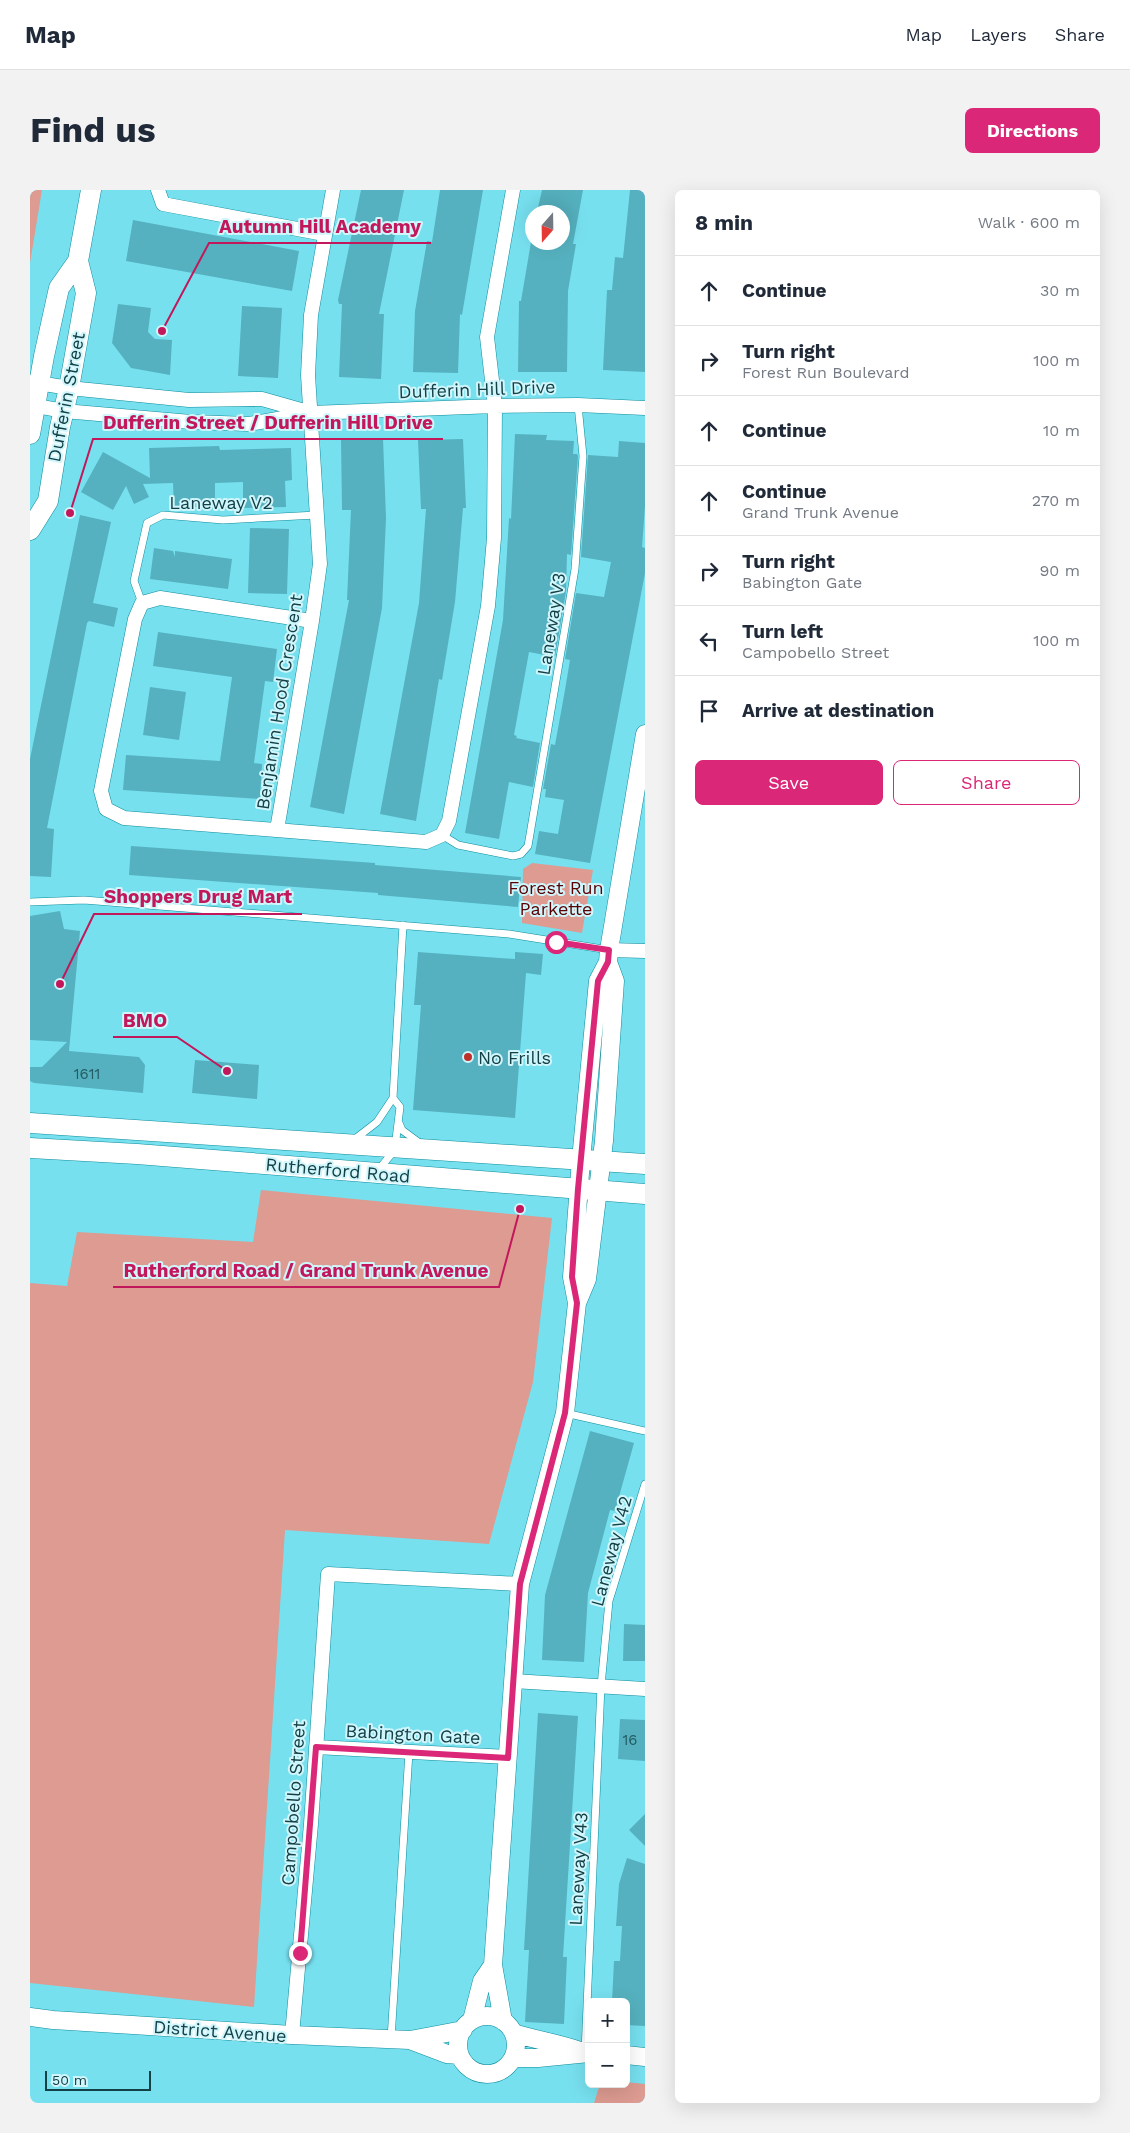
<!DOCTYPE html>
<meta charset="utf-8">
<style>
:root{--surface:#fff;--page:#f2f2f3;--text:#1f2937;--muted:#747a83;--line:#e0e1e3;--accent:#db2777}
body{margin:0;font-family:"Work Sans",sans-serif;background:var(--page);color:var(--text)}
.controls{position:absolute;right:15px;bottom:15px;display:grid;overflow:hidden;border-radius:8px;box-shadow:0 5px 20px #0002}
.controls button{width:45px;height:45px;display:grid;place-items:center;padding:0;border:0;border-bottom:1px solid var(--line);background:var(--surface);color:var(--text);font:25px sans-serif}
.compass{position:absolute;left:495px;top:15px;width:45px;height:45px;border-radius:50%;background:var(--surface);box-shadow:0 5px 20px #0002;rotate:200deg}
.scale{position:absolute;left:15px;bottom:12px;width:106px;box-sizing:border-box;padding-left:5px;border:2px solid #124046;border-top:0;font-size:14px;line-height:18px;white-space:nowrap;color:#124046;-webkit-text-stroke:4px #d0f6fc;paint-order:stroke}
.stop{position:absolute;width:15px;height:15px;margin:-11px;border:4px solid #db2777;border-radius:50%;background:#fff}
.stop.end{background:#db2777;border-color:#fff;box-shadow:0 1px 5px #0008}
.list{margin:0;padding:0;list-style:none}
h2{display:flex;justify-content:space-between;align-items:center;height:65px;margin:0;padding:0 20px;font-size:21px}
h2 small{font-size:16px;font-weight:400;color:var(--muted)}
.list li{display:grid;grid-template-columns:32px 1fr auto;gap:15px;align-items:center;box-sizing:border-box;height:70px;padding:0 20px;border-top:1px solid var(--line)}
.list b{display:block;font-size:19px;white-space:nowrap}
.list p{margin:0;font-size:16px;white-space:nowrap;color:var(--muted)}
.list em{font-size:16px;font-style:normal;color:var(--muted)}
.actions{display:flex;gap:10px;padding:15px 20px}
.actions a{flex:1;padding:11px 0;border:1px solid var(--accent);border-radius:8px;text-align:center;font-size:18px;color:var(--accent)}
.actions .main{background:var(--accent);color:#fff}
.icon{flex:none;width:28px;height:28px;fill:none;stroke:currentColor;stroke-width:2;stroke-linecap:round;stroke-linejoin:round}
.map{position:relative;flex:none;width:615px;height:1913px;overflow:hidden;border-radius:8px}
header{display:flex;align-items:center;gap:30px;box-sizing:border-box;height:70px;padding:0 25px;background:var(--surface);border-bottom:1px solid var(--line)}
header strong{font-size:24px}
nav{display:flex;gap:28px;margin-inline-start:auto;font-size:18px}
.intro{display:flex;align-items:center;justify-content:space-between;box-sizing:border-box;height:120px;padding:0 30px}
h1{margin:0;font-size:35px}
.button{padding:12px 22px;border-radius:8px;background:var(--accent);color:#fff;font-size:18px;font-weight:700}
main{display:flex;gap:30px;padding:0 30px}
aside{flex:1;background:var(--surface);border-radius:8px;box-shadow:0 5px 20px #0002}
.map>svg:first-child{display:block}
.green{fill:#dd9b91}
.building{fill:#55b1bf}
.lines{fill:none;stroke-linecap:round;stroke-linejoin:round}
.service-casing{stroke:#0c8d9c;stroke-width:8}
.minor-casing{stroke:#0c8d9c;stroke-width:15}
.tertiary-casing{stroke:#0c8d9c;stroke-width:19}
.secondary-casing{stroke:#0c8d9c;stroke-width:21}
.service{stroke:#fff;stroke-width:7}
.minor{stroke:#fff;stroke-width:14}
.tertiary{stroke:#fff;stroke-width:18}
.secondary{stroke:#fff;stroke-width:20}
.route{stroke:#db2777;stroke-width:6}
.poi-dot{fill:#be3028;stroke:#d0f6fc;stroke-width:2}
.labels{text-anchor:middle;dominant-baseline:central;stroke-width:4;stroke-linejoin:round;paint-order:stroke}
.number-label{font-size:15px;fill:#235c64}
.street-label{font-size:18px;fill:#124046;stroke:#d0f6fc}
.park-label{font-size:18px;fill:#5a0002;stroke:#d0f6fc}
.poi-label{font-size:18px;fill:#124046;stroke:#d0f6fc;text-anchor:start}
.leader{fill:none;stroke:#c2185b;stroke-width:2}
.callout-dot{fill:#c2185b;stroke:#d0f6fc;stroke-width:2}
.callout-label{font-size:19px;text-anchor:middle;font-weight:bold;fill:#c2185b;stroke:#d0f6fc;stroke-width:4;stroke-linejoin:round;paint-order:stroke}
</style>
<header>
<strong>Map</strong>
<nav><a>Map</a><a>Layers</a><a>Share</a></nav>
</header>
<div class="intro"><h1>Find us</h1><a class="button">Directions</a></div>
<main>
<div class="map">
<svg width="615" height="1913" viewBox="0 0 615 1913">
<rect width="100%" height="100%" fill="#77e0ef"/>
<!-- green -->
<path class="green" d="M0,0H12L0,73Z
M502,673L563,680L552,743L492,733L493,679Z
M231,1000L522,1028L503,1192L459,1354L255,1340L224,1817L0,1793V1093L37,1096L47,1042L223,1052Z
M596,1892L615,1894V1913H564L570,1894H596Z"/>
<!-- building -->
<path class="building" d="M331,0H374L349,124H354L351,189L309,187L312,114H309L308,110Z
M410,0H453L432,125L430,124L428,183L383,182L385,121L397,51L402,52Z
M512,0H553L543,54H546L538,101L537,182H488L489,111H491L501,52H532V22H507Z
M600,0H615V182L573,180L577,100H582L585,67L593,68Z
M103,30L269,61L262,101L96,71Z
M88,114L121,118L118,142L125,149L142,150L140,185L101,178L82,153Z
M212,116L252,118L248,188L208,186Z
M485,244L517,245L516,250L544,251L543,264H547L548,266L541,365L537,364L536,401L525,467L499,462L484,545L487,546L486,548L510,553L503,597L479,592L469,649L435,643L473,430L479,328L481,329Z
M353,248L356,328L352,418L314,624L280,617L319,410H317L321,320H312L311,249Z
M433,249L436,318H433L425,412L412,490L409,489L386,631L350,624L389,413L396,319H391L388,250Z
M589,251L615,253V316L612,357L615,358V383L560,673L505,664L509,641L528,644L534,610L515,607L516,599H513L521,554L525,555L535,500L540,470L535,469L546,403L574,407L581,372L551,367L558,265L588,267Z
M189,256L190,260L261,258L262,290L255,291L256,317L213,318V292L185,293V319H169V317L144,318L143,293L113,294L119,307L104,314L96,296L83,320L51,302L73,262L120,288L119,258Z
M50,325L81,332L63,413L88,418L84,437L59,431L57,433L17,638L24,639L21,687L0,686V569Z
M220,338L259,339L257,404L218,403Z
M124,358L143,361L145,367V361L202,369L198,399L120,389Z
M128,442L247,459L243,492L235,491L224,573L232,574L230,609L93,600L96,565L190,571L202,487L123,476Z
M120,497L156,502L149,550L113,545Z
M101,656L345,673V675L491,687L488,717L348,705V703L99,685Z
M30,721L34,739L50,741L39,861L109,867L115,875L113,903L4,893L0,891V877H12L37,852L0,850V726Z
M388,762L485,769V762L513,764L511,785L496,783L485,928L383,920L391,815H384Z
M165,870L229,875L227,909L162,903Z
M560,1241L604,1253L585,1321L580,1320L558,1403L554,1472L512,1470L515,1405Z
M594,1434L615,1435V1471H593Z
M508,1523L548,1526L533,1767H537L534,1834L495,1832L499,1760H494Z
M590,1529L615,1530V1571L588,1569Z
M615,1624V1656L599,1640Z
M597,1668L615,1674V1836L596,1835V1812H582L584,1771H590L592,1736H586L589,1694Z"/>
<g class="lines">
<!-- service casing -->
<g class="service-casing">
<path id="service" d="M112,413L104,391L117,333L133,325L193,330L287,325
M412,645L428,655L483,666L491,664L498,656L545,379L553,266L548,215
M0,712L54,710L479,744L579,760
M369,933L372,940L391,954
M325,949L347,932L363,908L373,735
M349,979L364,961L365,957L370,917L363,908
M535,1223L615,1241
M361,1849L379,1562
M555,1862L571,1496L579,1411L615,1294"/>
</g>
<!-- minor casing -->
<g class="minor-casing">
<path id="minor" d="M128,0L133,14L294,44
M2,192L39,198L159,210L232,209L278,222
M0,215L34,221L161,232L219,234L281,223L465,216L548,215L615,218
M282,431L130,408L112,413L105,429L71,601L76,619L94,628L396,652L412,645L419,631L458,416L464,348L465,216L457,147L483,0
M247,640L282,431L290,374L278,185L281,125L303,0
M579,760L615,761
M483,1491L615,1499
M286,1557L478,1567
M262,1845L281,1634L298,1384L490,1394"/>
</g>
<!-- tertiary casing -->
<g class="tertiary-casing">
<path id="tertiary" d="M547,1113L542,1087L551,970L568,791L578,772
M428 1855a29 29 0 1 1 58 0a29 29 0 1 1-58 0Z
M0,1827L23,1830L262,1845L380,1850L433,1840
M442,1830L452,1791L463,1775
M473,1831L463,1775L490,1394L535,1223L547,1113L557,1089L574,951L585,791L578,772L579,760L615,544
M484,1843C505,1850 528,1853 550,1861
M380,1850L417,1864L429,1865
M596,1865L615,1867
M484,1868H508L559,1863"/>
</g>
<!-- secondary casing -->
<g class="secondary-casing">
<path id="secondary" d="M0,244L14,166L29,98L48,71
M0,340L18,311L30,237L39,198L56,103L48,71L61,0
M0,933L615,974
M0,958L107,964L615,1004"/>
</g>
<!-- service -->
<use href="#service" class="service"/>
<!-- minor -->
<use href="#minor" class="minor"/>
<!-- tertiary -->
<use href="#tertiary" class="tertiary"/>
<!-- secondary -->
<use href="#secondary" class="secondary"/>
</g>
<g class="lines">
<!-- route -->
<path class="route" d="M270,1763L286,1557L478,1568L490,1394L535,1223L547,1113L542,1087L548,999L568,791L578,772L579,760L526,752"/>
</g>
<!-- markers -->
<circle class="poi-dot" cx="438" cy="867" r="5"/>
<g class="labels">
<!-- number labels -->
<g class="number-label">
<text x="57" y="884">1611</text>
<text x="600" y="1550">16</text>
</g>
<!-- street labels -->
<g class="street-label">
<text transform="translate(447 199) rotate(-2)">Dufferin Hill Drive</text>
<text transform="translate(36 207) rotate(-79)">Dufferin Street</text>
<text x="191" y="312">Laneway V2</text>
<text transform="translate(521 434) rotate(-81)">Laneway V3</text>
<text transform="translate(249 512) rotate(-81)">Benjamin Hood Crescent</text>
<text transform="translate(308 980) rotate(5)">Rutherford Road</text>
<text transform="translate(581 1361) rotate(-75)">Laneway V42</text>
<text transform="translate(383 1544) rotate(3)">Babington Gate</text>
<text transform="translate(263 1613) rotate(-86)">Campobello Street</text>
<text transform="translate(548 1679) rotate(-87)">Laneway V43</text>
<text transform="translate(190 1841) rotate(4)">District Avenue</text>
</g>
<!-- park labels -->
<g class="park-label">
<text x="526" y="697">Forest Run<tspan x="526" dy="21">Parkette</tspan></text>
</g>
<!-- poi labels -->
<g class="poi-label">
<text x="448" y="867">No Frills</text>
</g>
</g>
<!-- callouts -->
<path class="leader" d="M132 141L179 53H401M40 323L63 249H413M30 794L64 724H272M197 881L147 847H83M490 1019L469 1097H83"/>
<g class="callout-dot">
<circle cx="132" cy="141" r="5"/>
<circle cx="40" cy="323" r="5"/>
<circle cx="30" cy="794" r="5"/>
<circle cx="197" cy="881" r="5"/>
<circle cx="490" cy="1019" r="5"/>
</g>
<g class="callout-label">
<text x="290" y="43">Autumn Hill Academy</text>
<text x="238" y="239">Dufferin Street / Dufferin Hill Drive</text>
<text x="168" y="713">Shoppers Drug Mart</text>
<text x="115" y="837">BMO</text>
<text x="276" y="1087">Rutherford Road / Grand Trunk Avenue</text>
</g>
</svg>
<div class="controls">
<button>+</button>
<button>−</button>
</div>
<svg class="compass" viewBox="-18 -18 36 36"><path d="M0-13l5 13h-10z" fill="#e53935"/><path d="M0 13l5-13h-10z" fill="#747a83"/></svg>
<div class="scale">50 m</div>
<div class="stop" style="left:526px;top:752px"></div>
<div class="stop end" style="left:270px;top:1763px"></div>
</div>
<aside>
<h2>8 min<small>Walk · 600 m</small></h2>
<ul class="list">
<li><svg class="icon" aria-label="ahead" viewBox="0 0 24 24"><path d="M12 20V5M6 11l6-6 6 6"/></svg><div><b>Continue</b></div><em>30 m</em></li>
<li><svg class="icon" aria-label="right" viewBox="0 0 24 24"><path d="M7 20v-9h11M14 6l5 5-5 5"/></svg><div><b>Turn right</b><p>Forest Run Boulevard</p></div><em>100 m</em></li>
<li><svg class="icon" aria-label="ahead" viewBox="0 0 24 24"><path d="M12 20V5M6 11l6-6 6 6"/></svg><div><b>Continue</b></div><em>10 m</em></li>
<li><svg class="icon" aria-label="ahead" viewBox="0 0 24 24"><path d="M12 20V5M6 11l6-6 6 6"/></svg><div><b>Continue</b><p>Grand Trunk Avenue</p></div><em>270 m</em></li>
<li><svg class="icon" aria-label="right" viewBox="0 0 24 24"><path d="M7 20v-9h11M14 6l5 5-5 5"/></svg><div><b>Turn right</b><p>Babington Gate</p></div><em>90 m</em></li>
<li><svg class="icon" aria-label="left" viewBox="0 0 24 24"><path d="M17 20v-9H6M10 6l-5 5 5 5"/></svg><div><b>Turn left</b><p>Campobello Street</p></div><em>100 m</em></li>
<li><svg class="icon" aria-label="arrive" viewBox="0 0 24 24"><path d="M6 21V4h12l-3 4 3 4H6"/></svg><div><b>Arrive at destination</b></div></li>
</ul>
<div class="actions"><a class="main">Save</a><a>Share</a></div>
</aside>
</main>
